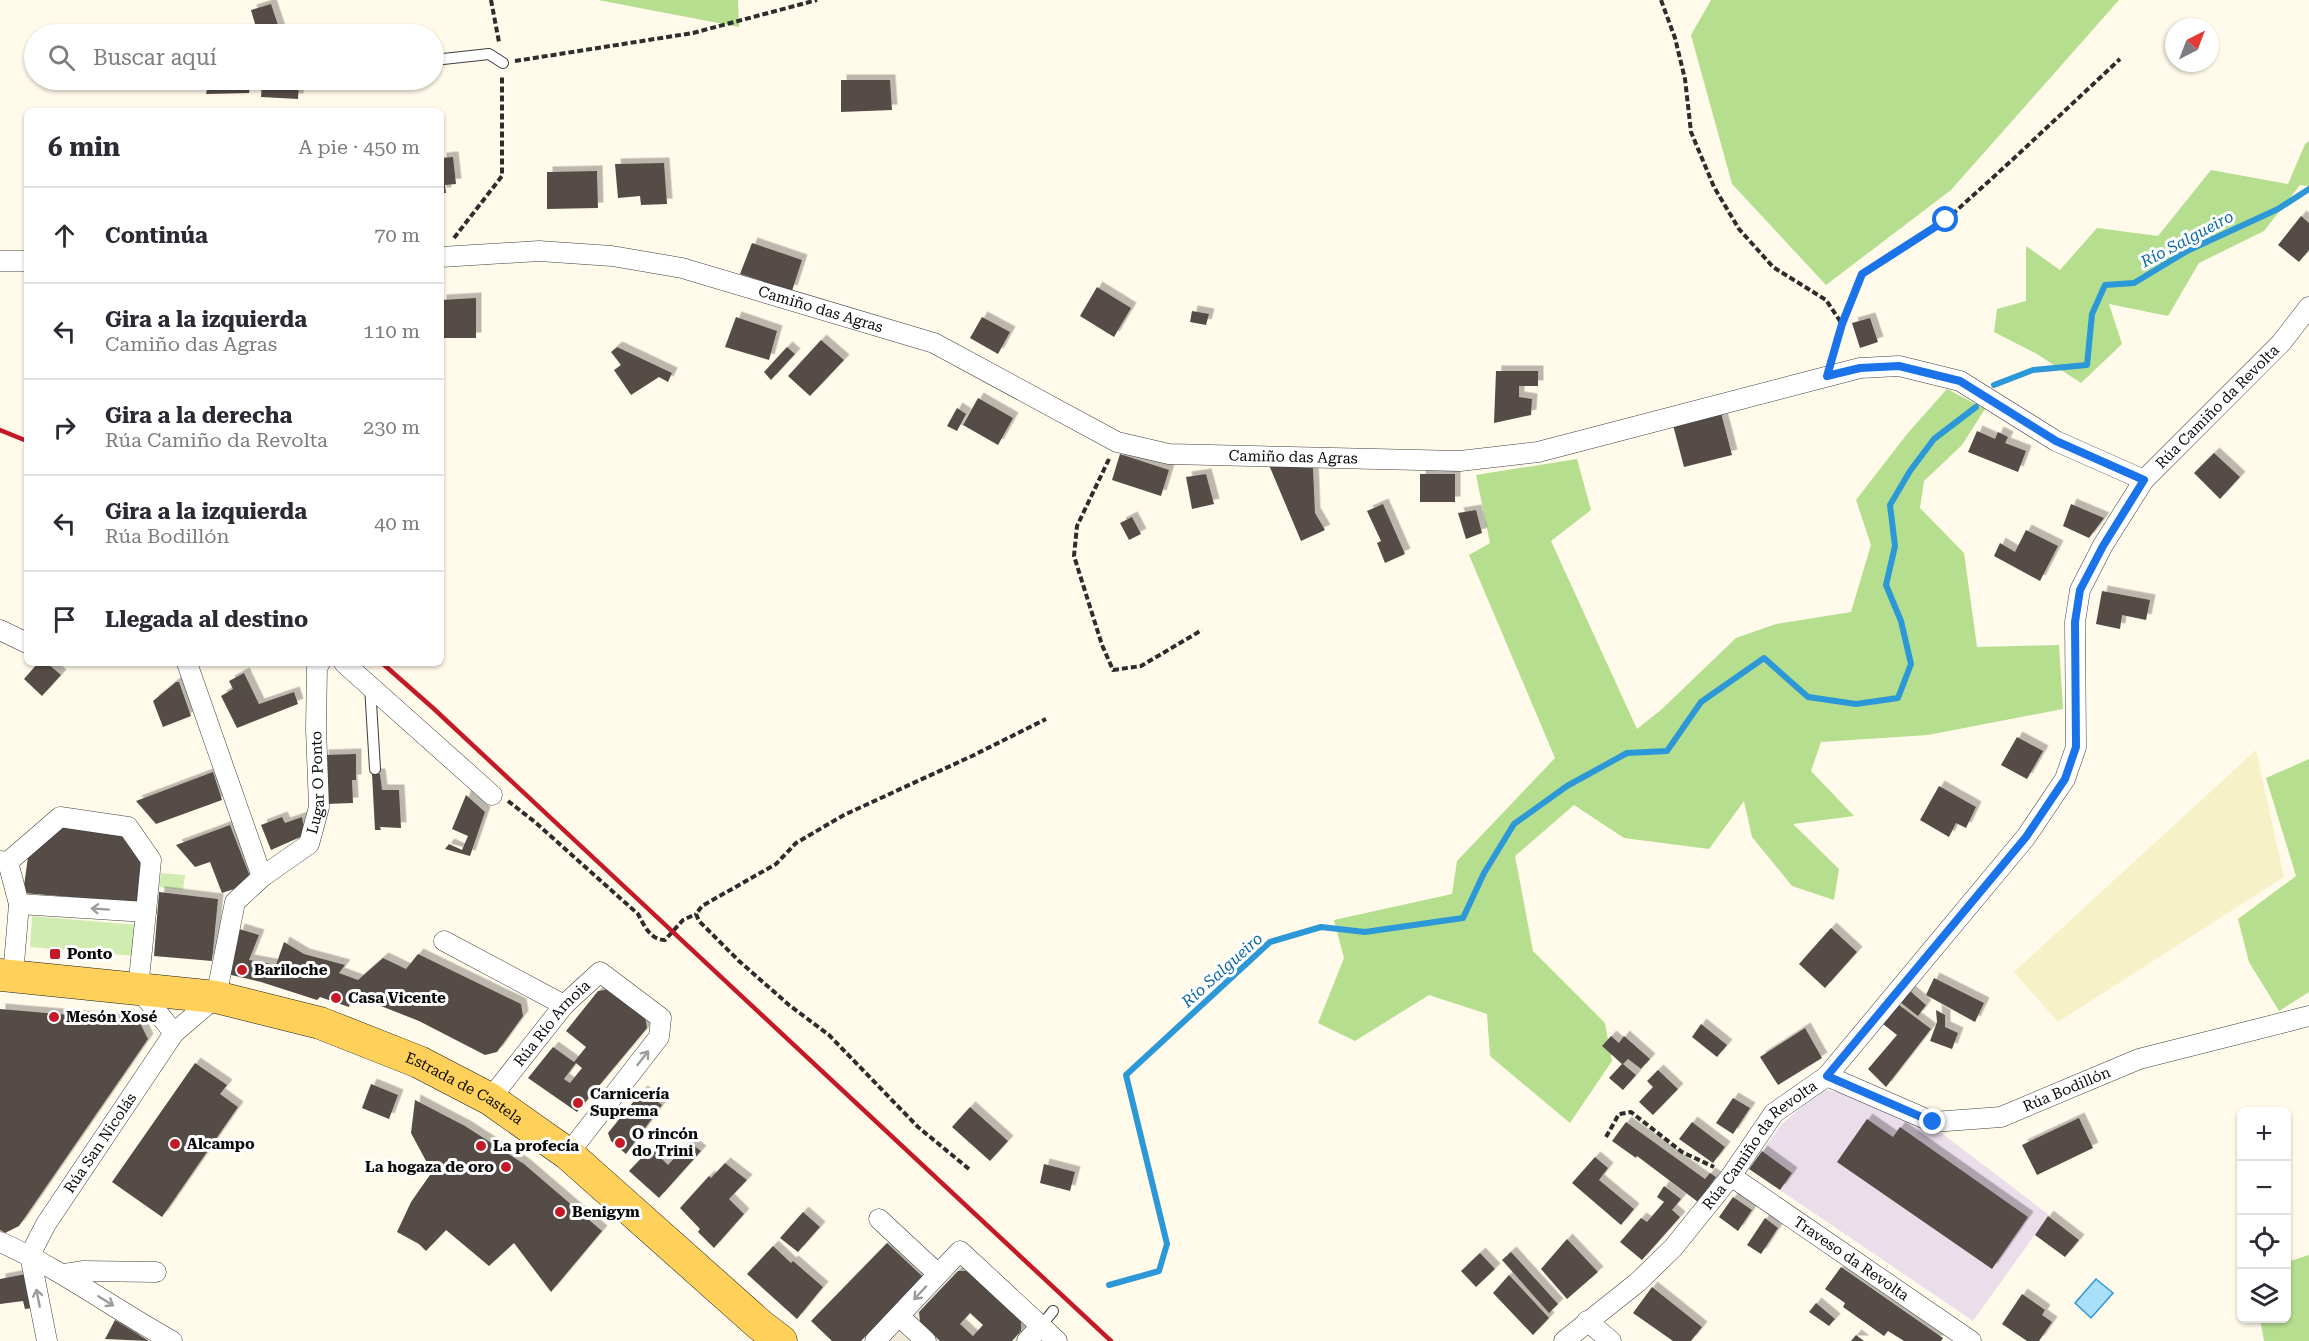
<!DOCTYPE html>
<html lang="es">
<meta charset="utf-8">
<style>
:root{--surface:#fff;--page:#f2f2f3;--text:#2b2b33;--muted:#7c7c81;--line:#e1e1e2}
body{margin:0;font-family:"Roboto Serif",serif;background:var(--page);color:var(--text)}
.controls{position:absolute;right:18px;bottom:18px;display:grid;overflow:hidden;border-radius:9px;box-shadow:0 2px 4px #0004}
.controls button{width:54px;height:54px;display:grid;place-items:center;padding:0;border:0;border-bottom:2px solid var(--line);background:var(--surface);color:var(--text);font:30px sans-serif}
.compass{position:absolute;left:2165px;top:18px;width:54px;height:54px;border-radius:50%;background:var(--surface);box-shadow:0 2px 4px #0004;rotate:42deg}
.stop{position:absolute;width:18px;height:18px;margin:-14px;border:4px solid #1a73e8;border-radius:50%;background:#fff}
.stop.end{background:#1a73e8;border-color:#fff;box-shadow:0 2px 6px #0008}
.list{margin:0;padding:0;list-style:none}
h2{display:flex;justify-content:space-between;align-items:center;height:78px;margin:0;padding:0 24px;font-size:26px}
h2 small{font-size:20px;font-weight:400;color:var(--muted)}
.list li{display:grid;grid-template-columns:39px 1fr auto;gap:18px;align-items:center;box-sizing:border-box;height:96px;padding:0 24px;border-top:2px solid var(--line)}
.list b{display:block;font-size:22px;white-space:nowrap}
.list p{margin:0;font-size:20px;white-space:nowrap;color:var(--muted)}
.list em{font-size:20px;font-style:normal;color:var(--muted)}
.icon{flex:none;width:33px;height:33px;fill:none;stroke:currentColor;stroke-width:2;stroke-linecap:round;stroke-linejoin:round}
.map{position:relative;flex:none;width:2309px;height:1341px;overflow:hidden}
.search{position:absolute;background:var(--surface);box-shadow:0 2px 4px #0004;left:24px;top:24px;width:420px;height:66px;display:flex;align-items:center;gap:15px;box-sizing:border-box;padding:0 21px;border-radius:33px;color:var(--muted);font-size:22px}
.panel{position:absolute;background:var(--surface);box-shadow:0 2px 4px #0004;left:24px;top:108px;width:420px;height:558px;border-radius:9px}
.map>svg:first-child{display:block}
.industrial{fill:#eadeeb}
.farmland{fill:#f7f1c8}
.green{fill:#d1ecb1}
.forest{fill:#b5de8f}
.plaza{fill:#efe8d9}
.water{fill:#aadffa;stroke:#2c98d7;stroke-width:1.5}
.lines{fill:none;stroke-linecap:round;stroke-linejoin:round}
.stream{stroke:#2c98d7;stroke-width:6}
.building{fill:#554c47;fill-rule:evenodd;filter:url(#shadow)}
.lane-casing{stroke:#3e3e3e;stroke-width:12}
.street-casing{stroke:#3e3e3e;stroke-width:21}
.primary-casing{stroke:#1c1c1c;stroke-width:33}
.path{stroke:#2d2d2d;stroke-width:4;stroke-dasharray:6 3;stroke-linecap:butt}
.lane{stroke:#fff;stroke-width:10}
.street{stroke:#fff;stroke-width:20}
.primary{stroke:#ffd15a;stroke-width:32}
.rail{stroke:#c41a28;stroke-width:4.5}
.oneway{stroke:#9d9d9d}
.route{stroke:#1a73e8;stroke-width:8}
.poi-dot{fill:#c41a28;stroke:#fff;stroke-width:2}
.labels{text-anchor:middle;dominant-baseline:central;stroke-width:6;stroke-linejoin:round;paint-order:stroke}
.street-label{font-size:15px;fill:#0b0b0b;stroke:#fff}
.poi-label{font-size:15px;font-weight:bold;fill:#0b0b0b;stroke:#fff;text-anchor:start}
.water-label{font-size:16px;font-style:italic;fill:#0d68a5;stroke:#fff}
</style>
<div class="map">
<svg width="2309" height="1341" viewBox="0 0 2309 1341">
<defs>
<filter id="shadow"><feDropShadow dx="5.5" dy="-5.5" stdDeviation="0" flood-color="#0004"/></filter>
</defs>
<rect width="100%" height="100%" fill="#fffaea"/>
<!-- industrial -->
<path class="industrial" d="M1822,1089L1841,1093L1935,1128L2049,1215L1973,1321L1749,1169L1782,1124Z"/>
<!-- farmland -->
<path class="farmland" d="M2256,750L2284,877L2058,1022L2014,972Z"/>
<!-- green -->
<path class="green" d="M161,873L185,875L183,890L159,887Z
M32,916L138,925L135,956L30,947Z"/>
<!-- forest -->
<path class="forest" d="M598,0H738L739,27Z
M1711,0H2119L1951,190L1826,285L1732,184L1691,35Z
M2309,141V186L2300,185L2264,231L2199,263L2168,316L2109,304L2122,344L2081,383L2037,354L1994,332L1997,309L2026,301V246L2060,270L2097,228L2158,236L2211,170L2288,184L2305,144Z
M1947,389L1985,409L1962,445L1924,481L1920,508L1964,553L1977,647L2059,645L2063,709L1928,735L1821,742L1811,771L1854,816L1793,824L1839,869L1834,900L1792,886L1752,837L1744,801L1709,849L1624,838L1574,805L1515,856L1533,951L1605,1023L1612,1061L1570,1123L1490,1056L1487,1014L1429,995L1355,1041L1318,1023L1344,958L1334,920L1452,894L1457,861L1555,758L1469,555L1490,543L1476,475L1577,459L1591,510L1551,541L1637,729L1662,709L1736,638L1776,624L1851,612L1871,545L1856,500L1907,434Z
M2309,759V992L2279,1011L2249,962L2238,919L2296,876L2266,778Z
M2309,1255V1341H2264L2260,1319L2286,1318L2287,1262Z"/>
<!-- plaza -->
<path class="plaza" d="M958,1260L1030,1321L1021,1341H1012L1021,1331V1321L968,1271H958L919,1312L920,1322L940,1341H881Z"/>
<!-- water -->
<path class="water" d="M2096,1279L2113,1293L2091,1318L2075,1303Z"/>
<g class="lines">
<!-- stream -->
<path class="stream" d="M1994,385L2033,370L2087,365L2092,314L2105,285L2134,283L2187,251L2278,209L2309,189
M1109,1285L1159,1271L1167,1244L1126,1075L1270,942L1321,927L1365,932L1463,918L1484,873L1514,824L1567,786L1627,753L1667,751L1701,702L1764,658L1808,697L1856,704L1898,698L1911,664L1901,621L1886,585L1895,546L1890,505L1910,471L1934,439L1976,407"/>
</g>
<!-- building -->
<path class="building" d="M271,4L281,34H258L251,10Z
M209,80H251L249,93L206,94Z
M262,80L299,82L298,99L261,97Z
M841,80H890L892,110L841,112Z
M453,157L456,184L445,185L446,193H441V158Z
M664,163L667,204L641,205L640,196L618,198L615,164Z
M597,171L598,208L547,209V172Z
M2301,216L2309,223V250L2299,262L2278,245Z
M752,243L802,260L792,291L740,274Z
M1097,287L1131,308L1114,337L1080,316Z
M476,298V338H441V300Z
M1192,311L1209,314L1206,325L1190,322Z
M736,317L777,331L769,360L725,347Z
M982,317L1010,332L998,354L970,338Z
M1870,318L1878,342L1860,348L1852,323Z
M821,340L844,360L810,396L788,376Z
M617,347L672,373L668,382L659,377L631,395L614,370L621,365L611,352Z
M787,347L795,354L771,380L764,372Z
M1496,371H1538V386H1519V397L1532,399L1531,415L1494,423Z
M978,398L1013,418L998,445L963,425Z
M957,408L966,414L957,431L947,426Z
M1721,413L1732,455L1684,467L1673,425Z
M1977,431L1995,439L1998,432L2008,437L2005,443L2026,451L2018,472L1968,452Z
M2214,453L2240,477L2220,499L2194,473Z
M1120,454L1169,470L1161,496L1112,480Z
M1269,465L1313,468L1315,513L1325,530L1301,541Z
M1206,474L1214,504L1192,509L1186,477Z
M1420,474H1455V502H1420Z
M1383,504L1405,554L1385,563L1377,543L1381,541L1367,511Z
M2071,504L2104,518L2089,538L2063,526Z
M1476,510L1482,533L1466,539L1458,513Z
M1132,517L1141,534L1129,540L1120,523Z
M2026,530L2058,546L2040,581L1994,556L2000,543L2015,552Z
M2102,591L2150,600L2146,620L2122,615L2120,629L2096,624Z
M38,663H47L61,675L42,696L24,679Z
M244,673L259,704L294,692L298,704L237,728L221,696L233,689L229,681Z
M176,682H179L191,716L163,727L153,701Z
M2017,737L2043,751L2027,779L2001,765Z
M356,754V780H352L353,803L326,804L323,755Z
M213,772L222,800L156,824L136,801Z
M372,774H380L382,790H399L401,828L380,827L381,830H375Z
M1939,786L1976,807L1966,828L1956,823L1949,837L1920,820Z
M466,795L485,812L470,856L445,849L449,844L462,850L468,836L452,829Z
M282,817L285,823L302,817L305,835L271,850L261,825Z
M230,825L249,874L246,885L222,893L210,862L195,867L176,845Z
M54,826L119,830L144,857L142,903L23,893L29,850Z
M159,892L218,899L212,961L154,956Z
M1831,928L1857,952L1825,988L1799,964Z
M239,929L259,935L249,960L276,965L284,942L304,954L345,965L339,973L358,980L383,958L406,969L418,954L521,1004L523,1016L497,1052L485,1055L419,1021L353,995L349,1007L320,997L317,1000L261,982L227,974Z
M1934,978L1984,1003L1975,1022L1926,995Z
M610,989L645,1016L647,1028L577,1112L528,1078L553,1047L574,1062L586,1047L566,1031L598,991ZM576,1063L582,1068L570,1083L564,1079Z
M1910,991L1926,1005L1918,1016L1900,1002Z
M1899,1005L1931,1029L1886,1087L1868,1069L1897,1035L1883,1024Z
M0,1009L139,1021L148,1039L19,1226L5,1233L0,1230Z
M1936,1010L1945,1015V1027L1958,1033L1952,1049L1930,1041L1937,1022Z
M1701,1024L1727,1045L1717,1057L1692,1037Z
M1805,1028L1822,1058L1778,1085L1760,1057Z
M1611,1036L1619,1043L1624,1036L1650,1059L1641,1069L1628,1059L1623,1064L1636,1075L1623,1090L1609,1078L1622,1064L1602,1046Z
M195,1063L227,1085L220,1094L238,1107L162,1217L112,1182Z
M1658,1070L1678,1089L1653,1115L1639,1102L1653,1087L1647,1081Z
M371,1084L398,1095L389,1119L362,1108Z
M642,1091L662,1105L626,1154L611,1141L608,1133Z
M1733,1098L1750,1108L1733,1134L1716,1123Z
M415,1100L465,1126L524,1164L602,1231L551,1292L514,1243L489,1266L446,1230L426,1251L419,1244L397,1232L411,1202L432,1172L411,1133Z
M970,1107L1008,1141L990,1161L952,1127Z
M2079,1118L2093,1148L2037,1175L2022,1145Z
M1867,1119L1893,1137L1900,1127L2028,1217L1992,1269L1837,1162Z
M1626,1122L1705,1179L1710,1173L1716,1177L1698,1202L1637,1156L1636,1158L1612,1141Z
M1692,1122L1725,1147L1713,1163L1679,1139Z
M689,1142L701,1151L659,1198L629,1171L651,1148L668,1165Z
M1762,1151L1792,1173L1780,1190L1749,1169Z
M1595,1157L1608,1168L1599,1180L1634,1209L1621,1225L1572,1183Z
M725,1163L747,1180L729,1199L744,1214L714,1248L698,1232L700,1229L680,1208L709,1176L711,1178Z
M1044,1164L1075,1172L1070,1191L1040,1183Z
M1664,1186L1681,1199L1672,1210L1680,1217L1642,1260L1620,1242L1641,1218L1647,1222L1664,1202L1657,1197Z
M1733,1197L1752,1210L1738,1231L1719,1217Z
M803,1212L820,1227L798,1252L780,1238Z
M2048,1216L2079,1240L2065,1257L2035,1235Z
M1765,1218L1778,1228L1761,1254L1747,1245Z
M1567,1239L1598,1272L1567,1299L1541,1269Z
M887,1243L923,1277L861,1341H832L811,1321Z
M773,1246L791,1263L793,1261L823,1287L797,1319L747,1274Z
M1511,1252L1558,1304L1549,1313L1502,1260Z
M1480,1253L1495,1269L1476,1287L1461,1271Z
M1841,1267L1943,1338L1941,1341H1904L1888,1331L1884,1336L1843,1307L1845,1303L1825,1289Z
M958,1271H968L1021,1321V1331L1012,1341H940L920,1322L919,1312ZM970,1313L983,1325L973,1336L960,1324Z
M26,1274L33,1308L25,1309L23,1301L0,1304V1279Z
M1509,1275L1549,1318L1533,1335L1493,1293Z
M1652,1287L1702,1327L1691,1341H1673L1633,1313Z
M2022,1294L2045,1310L2042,1315L2052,1322L2039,1341H2027L2002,1324Z
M1816,1303L1835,1319L1829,1326L1809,1312Z
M115,1320L149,1341L105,1339Z
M1856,1335L1864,1341H1851Z"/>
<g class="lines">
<!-- lane casing -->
<g class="lane-casing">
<path id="lane" d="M434,60L489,54L503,63
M370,686L375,769
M1041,1326L1053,1311"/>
</g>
<!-- street casing -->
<g class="street-casing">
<g id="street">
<path id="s1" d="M441,257L539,251L612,256L682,268L934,343L1117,442L1169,454L1460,461L1538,452L1860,368L1899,366L1960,381L2056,441L2144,480"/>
<path d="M0,261H27"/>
<path d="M0,630L27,643"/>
<path d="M344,663L492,795"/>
<path d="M0,861L8,862L19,904"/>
<path d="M8,862L60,817L128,827L151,860L146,912"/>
<path id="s2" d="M262,877L309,844L319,807L316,729L317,667L320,663"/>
<path d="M444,941L564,1005"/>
<path d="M13,976L19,904L146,912L138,988L174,1033"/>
<path id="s3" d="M1827,1076L1933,1122L2001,1117L2139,1059L2309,1016"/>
<path id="s4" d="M490,1099L564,1005L600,972L661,1018L659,1037L568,1154"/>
<path id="s5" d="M1731,1176L1971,1341"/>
<path d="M879,1219L938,1274"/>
<path d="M0,1242C61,1269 114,1309 172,1341"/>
<path d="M64,1274L84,1271L156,1272"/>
<path d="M899,1316L926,1341"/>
<path d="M1587,1321L1611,1341"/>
<path id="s6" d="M47,1341L30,1255L46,1224L174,1033L216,997L235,902L262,877L187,663"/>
<path d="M875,1341L960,1251L1057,1341"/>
<path d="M1027,1341L1041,1326"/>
<path id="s7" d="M1564,1341L1638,1282L1673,1248L1731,1176L1774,1113L1827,1076L2026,837L2065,779L2076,747L2075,622L2080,590L2103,545L2144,480L2281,343L2309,307"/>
</g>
</g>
<!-- primary casing -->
<g class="primary-casing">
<g id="primary">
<path id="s8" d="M0,975L216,997L320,1023L419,1062L490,1099L568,1154L760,1325L781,1341"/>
</g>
</g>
<!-- path -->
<path class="path" d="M491,0L499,42
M1661,0L1675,38L1685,79L1691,132L1714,187L1739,229L1773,267L1826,300L1842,324L1833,355
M515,61L693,33L817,0
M454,238L502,176V76
M1842,324L1862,274L1946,220L2010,162L2120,59
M1109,459L1077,526L1074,556L1102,645L1113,670L1141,666L1202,630
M508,801L535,822L638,914C644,925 650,940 665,940L683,920L696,914
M1606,1137L1619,1114L1631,1112L1682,1152L1714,1167
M969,1169L918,1127L829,1035L789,1005L739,961L699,921L696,914L702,906L776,864L796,843L844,815L972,756L1046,719"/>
<!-- lane -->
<use href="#lane" class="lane"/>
<!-- street -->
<use href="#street" class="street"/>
<!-- primary -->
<use href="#primary" class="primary"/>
<!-- rail -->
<path class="rail" d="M0,430L27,441
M382,663L433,708L1111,1341"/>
</g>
<!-- one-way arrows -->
<defs><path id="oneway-shaft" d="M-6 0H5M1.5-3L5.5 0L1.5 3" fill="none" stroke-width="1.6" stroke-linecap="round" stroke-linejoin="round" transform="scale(1.5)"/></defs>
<g class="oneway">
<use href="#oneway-shaft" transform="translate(100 909) rotate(-176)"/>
<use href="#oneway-shaft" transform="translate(643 1058) rotate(-52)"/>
<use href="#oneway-shaft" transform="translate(920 1293) rotate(133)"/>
<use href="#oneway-shaft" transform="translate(38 1298) rotate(-101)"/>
<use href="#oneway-shaft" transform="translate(106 1301) rotate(32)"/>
</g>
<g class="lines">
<!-- route -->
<path class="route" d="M1933,1122L1827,1076L2026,837L2065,779L2076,747L2075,622L2080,590L2103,546L2144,480L2056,441L1960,381L1899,366L1860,368L1827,376L1842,324L1862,274L1946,220"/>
</g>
<!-- markers -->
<g class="poi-dot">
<rect x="49" y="948" width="12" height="12" rx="3"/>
<circle cx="242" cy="970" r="6"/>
<circle cx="336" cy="998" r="6"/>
<circle cx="54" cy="1017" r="6"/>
<circle cx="578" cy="1103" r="6"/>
<circle cx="620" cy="1143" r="6"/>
<circle cx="175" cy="1144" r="6"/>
<circle cx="481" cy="1146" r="6"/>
<circle cx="506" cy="1167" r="6"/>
<circle cx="560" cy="1212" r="6"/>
</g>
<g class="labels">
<!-- street labels -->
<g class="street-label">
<text stroke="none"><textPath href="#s1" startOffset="387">Camiño das Agras</textPath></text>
<text stroke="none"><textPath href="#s7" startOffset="1180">Rúa Camiño da Revolta</textPath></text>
<text stroke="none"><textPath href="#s1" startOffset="891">Camiño das Agras</textPath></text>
<text stroke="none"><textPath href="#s2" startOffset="120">Lugar O Ponto</textPath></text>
<text stroke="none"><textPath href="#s4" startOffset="98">Rúa Río Arnoia</textPath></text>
<text stroke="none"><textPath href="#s8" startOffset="483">Estrada de Castela</textPath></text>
<text stroke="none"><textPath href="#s3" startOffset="255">Rúa Bodillón</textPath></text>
<text stroke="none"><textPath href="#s6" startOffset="220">Rúa San Nicolás</textPath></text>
<text stroke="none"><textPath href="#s7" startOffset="279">Rúa Camiño da Revolta</textPath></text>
<text stroke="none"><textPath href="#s5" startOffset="146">Traveso da Revolta</textPath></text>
</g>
<!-- poi labels -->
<g class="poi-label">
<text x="67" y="954">Ponto</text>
<text x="254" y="970">Bariloche</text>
<text x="348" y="998">Casa Vicente</text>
<text x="66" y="1017">Mesón Xosé</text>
<text x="590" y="1094">Carnicería<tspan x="590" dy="17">Suprema</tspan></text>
<text x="632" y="1134">O rincón<tspan x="632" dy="17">do Trini</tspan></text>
<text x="187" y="1144">Alcampo</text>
<text x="493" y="1146">La profecía</text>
<text x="494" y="1167" text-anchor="end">La hogaza de oro</text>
<text x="572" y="1212">Benigym</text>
</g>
<!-- water labels -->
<g class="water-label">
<text transform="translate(2187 239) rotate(-28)">Río Salgueiro</text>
<text transform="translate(1222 970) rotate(-42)">Río Salgueiro</text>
</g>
</g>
</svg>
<div class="controls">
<button>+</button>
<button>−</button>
<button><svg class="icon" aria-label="locate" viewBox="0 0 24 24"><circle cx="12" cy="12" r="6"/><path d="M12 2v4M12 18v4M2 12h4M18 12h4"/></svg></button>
<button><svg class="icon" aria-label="layers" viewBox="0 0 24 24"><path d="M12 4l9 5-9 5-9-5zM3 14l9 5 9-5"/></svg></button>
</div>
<svg class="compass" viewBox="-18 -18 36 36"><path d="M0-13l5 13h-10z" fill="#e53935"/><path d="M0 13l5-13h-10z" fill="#7c7c81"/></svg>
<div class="stop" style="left:1946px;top:220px"></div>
<div class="stop end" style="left:1933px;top:1122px"></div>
<div class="search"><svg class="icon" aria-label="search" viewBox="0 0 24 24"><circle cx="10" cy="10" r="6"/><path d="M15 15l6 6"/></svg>Buscar aquí</div>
<section class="panel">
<h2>6 min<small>A pie · 450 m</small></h2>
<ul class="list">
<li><svg class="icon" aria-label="ahead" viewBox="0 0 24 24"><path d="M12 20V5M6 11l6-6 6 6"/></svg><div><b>Continúa</b></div><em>70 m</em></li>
<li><svg class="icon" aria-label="left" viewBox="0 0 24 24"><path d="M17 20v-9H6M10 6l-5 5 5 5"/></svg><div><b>Gira a la izquierda</b><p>Camiño das Agras</p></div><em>110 m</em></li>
<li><svg class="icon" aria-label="right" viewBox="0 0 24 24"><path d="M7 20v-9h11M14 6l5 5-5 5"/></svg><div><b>Gira a la derecha</b><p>Rúa Camiño da Revolta</p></div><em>230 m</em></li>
<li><svg class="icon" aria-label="left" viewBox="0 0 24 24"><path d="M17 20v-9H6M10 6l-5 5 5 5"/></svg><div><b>Gira a la izquierda</b><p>Rúa Bodillón</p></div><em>40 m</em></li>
<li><svg class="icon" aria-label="arrive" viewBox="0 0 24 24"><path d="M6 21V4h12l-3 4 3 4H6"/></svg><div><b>Llegada al destino</b></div></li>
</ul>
</section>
</div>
